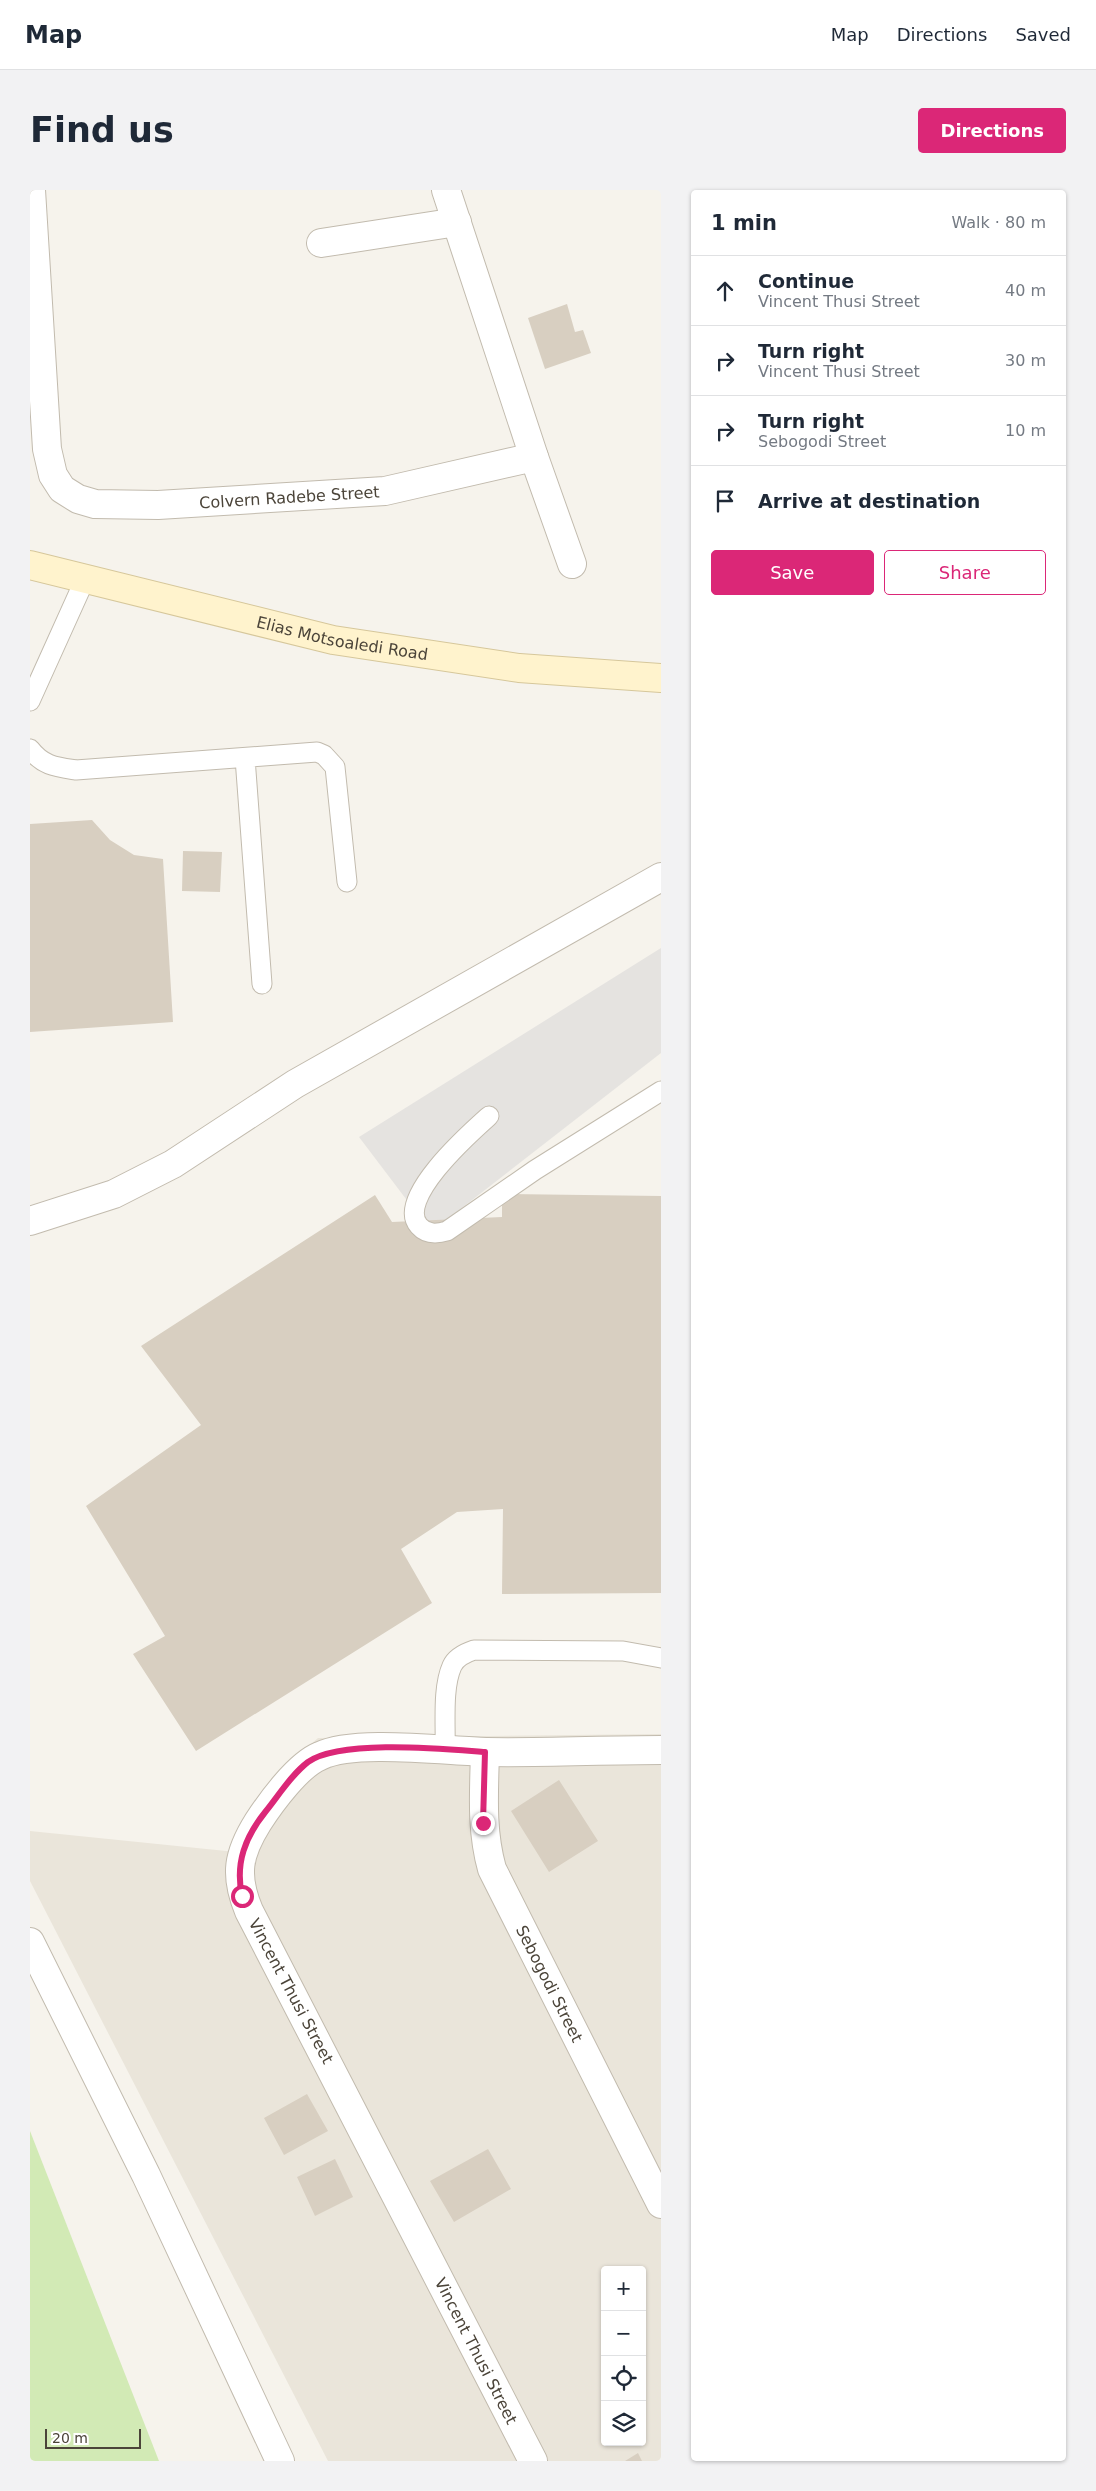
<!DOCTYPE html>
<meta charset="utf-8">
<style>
:root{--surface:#fff;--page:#f2f2f3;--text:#1f2937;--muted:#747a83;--line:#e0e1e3;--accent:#db2777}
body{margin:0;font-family:"DejaVu Sans",sans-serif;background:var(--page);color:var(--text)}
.controls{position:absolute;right:15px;bottom:15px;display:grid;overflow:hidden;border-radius:5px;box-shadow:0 1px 4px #0004}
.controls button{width:45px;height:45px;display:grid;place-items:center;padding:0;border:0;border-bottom:1px solid var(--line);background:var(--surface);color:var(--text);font:25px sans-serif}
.scale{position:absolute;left:15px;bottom:12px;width:96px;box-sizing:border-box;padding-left:5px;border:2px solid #4b4439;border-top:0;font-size:14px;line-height:18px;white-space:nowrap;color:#4b4439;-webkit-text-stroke:4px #fff;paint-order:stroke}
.stop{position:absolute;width:15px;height:15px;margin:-11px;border:4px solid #db2777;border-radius:50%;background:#fff}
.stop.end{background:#db2777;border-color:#fff;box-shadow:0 1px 5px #0008}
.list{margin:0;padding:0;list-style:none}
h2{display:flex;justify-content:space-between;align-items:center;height:65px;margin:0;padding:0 20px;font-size:21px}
h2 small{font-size:16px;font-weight:400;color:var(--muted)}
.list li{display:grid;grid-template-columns:32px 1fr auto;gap:15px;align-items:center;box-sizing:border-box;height:70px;padding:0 20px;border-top:1px solid var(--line)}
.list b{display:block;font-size:19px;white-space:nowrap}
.list p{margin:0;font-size:16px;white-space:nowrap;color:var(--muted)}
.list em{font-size:16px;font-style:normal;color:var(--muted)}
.actions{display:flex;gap:10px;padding:15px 20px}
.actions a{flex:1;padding:11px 0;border:1px solid var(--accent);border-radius:5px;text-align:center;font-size:18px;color:var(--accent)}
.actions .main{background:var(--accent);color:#fff}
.icon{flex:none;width:28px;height:28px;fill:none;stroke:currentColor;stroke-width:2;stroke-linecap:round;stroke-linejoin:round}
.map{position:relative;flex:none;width:631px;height:2271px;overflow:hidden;border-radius:5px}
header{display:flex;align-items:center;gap:30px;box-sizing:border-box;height:70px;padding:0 25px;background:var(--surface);border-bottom:1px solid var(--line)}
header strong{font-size:24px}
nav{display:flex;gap:28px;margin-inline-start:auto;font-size:18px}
.intro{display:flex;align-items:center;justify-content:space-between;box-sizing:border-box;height:120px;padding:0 30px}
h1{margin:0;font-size:35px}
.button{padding:12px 22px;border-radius:5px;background:var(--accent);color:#fff;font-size:18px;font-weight:700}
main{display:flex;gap:30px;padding:0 30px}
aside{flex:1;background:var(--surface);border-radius:5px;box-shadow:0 1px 4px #0004}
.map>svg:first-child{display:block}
.residential{fill:#eae5da;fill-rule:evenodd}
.green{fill:#d2eab5}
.parking{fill:#e5e3e0}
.building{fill:#d8cfc1}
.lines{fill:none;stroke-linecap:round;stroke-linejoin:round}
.lane-casing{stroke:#c2bbae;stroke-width:21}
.street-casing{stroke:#c2bbae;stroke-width:30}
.secondary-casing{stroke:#d6c79b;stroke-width:30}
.lane{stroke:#fff;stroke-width:19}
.street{stroke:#fff;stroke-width:28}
.secondary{stroke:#fff3cd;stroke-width:28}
.route{stroke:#db2777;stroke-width:6}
.labels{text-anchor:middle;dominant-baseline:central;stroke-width:4.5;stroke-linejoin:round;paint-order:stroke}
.street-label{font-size:16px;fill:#4b4439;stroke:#fff}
</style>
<header>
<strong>Map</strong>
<nav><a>Map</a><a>Directions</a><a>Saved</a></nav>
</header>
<div class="intro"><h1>Find us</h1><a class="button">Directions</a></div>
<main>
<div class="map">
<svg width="631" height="2271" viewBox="0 0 631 2271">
<rect width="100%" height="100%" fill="#f6f3ec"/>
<!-- residential -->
<path class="residential" d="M631,1544V2271H298L0,1691V1641L206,1662L272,1562L288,1548ZM575,2080H612V2252H575Z"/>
<!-- green -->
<path class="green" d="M0,1941L129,2271H0Z"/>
<!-- parking -->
<path class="parking" d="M631,758V863L401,1042L329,947Z"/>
<!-- building -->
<path class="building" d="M537,114L545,142L553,140L561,163L515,179L498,128Z
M62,630L80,650L104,665L133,669L143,832L0,842V634Z
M153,661L192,662L190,702L152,701Z
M472,1004L631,1006V1403L472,1404L473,1319L427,1322L371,1359L402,1413L166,1561L103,1464L135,1446L56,1316L171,1235L111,1156L345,1005L362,1032L472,1027Z
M529,1590L568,1651L519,1682L481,1621Z
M277,1904L298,1941L254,1965L234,1928Z
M458,1959L481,1999L424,2032L400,1991Z
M305,1969L323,2007L285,2026L267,1987Z
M608,2263L612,2271H595Z"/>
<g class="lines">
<!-- lane casing -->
<g class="lane-casing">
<path id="lane" d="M0,511L56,387
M0,559C13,576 26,577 46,580L287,562L294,565L305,577L317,692
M215,568L232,794
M459,926C440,943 365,1009 389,1036C397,1045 407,1044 417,1041L505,980L631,901
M415,1559C416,1535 412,1498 422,1476C426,1467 435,1463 444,1460L593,1461L631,1468"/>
</g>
<!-- street casing -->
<g class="street-casing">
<g id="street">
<path id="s1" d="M1,0L17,259L23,285L32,299L48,309L65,314L128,315L355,301L504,267"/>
<path d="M416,0L504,267L542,374"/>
<path d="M291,53L427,32"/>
<path d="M0,1031L84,1004L143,974L265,894L631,687"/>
<path id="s2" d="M455,1562C454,1602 451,1640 462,1679L631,2014"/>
<path d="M0,1752L116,1985L250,2271"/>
<path d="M503,2271L219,1721C204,1685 208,1664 228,1632C241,1612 268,1575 290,1566C324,1549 416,1561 456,1562C514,1563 573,1560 631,1560"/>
</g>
</g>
<!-- secondary casing -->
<g class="secondary-casing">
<g id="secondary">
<path id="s3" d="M0,375L303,450L489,478L631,488"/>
</g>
</g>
<!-- lane -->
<use href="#lane" class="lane"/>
<!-- street -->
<use href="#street" class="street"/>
<!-- secondary -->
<use href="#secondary" class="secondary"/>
</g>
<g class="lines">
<!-- route -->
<path class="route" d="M212,1706C205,1673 215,1647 236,1621C249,1605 261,1585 278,1572C311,1549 414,1559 455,1562L453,1633"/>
</g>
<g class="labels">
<!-- street labels -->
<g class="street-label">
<text stroke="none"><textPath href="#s1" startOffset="534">Colvern Radebe Street</textPath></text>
<text stroke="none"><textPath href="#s3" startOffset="321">Elias Motsoaledi Road</textPath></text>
<text stroke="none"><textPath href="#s2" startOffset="246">Sebogodi Street</textPath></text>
<text transform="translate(261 1801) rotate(62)">Vincent Thusi Street</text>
<text transform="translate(446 2161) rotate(63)">Vincent Thusi Street</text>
</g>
</g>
</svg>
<div class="controls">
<button>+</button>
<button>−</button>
<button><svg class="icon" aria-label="locate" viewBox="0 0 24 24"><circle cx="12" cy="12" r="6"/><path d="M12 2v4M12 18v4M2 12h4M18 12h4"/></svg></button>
<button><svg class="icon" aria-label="layers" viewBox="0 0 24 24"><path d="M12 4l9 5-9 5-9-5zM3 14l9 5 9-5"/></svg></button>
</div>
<div class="scale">20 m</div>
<div class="stop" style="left:212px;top:1706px"></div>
<div class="stop end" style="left:453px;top:1633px"></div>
</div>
<aside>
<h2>1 min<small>Walk · 80 m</small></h2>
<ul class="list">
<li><svg class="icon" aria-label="ahead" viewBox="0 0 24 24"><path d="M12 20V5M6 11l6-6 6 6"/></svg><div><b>Continue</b><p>Vincent Thusi Street</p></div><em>40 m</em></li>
<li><svg class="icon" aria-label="right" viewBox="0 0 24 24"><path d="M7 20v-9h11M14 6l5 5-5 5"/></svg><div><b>Turn right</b><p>Vincent Thusi Street</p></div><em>30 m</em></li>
<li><svg class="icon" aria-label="right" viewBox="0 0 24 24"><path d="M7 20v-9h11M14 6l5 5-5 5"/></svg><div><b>Turn right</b><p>Sebogodi Street</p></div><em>10 m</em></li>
<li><svg class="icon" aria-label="arrive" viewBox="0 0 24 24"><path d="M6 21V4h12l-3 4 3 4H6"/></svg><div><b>Arrive at destination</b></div></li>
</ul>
<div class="actions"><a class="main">Save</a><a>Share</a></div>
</aside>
</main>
